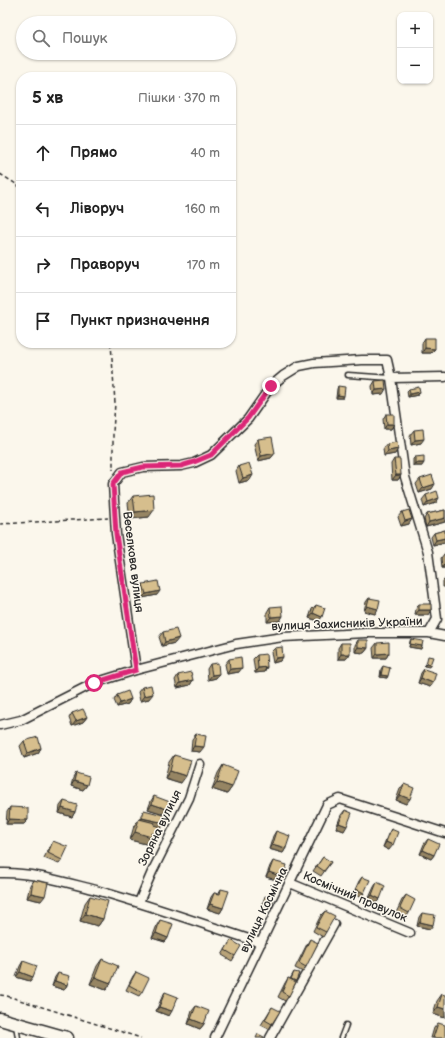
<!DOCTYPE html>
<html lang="uk">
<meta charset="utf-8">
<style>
:root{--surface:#fff;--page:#f6f6f6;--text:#222;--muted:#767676;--line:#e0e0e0}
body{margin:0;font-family:"Balsamiq Sans",sans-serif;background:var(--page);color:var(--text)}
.controls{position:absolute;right:12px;top:12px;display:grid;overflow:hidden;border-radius:8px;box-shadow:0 1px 3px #0004}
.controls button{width:36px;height:36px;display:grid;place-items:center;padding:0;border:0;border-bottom:1px solid var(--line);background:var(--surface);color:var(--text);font:20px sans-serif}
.stop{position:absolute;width:12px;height:12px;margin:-9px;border:3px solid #db2777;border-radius:50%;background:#fff}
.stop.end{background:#db2777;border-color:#fff;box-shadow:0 1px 4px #0008}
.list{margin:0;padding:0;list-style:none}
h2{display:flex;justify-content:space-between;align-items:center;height:52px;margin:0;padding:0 16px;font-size:17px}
h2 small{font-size:13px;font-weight:400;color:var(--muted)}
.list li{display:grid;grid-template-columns:26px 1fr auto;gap:12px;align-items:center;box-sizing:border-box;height:56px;padding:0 16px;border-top:1px solid var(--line)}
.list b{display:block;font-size:15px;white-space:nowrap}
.list em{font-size:13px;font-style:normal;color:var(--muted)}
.icon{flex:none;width:22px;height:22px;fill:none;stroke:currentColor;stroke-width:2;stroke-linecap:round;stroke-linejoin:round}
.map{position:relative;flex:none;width:445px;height:1038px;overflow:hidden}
.search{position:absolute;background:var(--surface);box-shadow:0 1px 3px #0004;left:16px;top:16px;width:220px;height:44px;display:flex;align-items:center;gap:10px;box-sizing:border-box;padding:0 14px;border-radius:22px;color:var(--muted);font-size:15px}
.panel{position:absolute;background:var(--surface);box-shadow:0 1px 3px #0004;left:16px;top:72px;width:220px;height:276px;border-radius:16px}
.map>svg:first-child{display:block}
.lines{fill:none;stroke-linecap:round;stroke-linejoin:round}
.lane-casing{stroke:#2b2b2b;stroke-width:7}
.street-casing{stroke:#2b2b2b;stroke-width:11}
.secondary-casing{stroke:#2b2b2b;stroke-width:15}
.path{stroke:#2b2b2b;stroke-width:1.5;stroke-dasharray:4 3;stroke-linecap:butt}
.lane{stroke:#fbf7ec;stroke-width:4}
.street{stroke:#fbf7ec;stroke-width:8}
.secondary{stroke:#fbf7ec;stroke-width:12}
.wall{fill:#b8a379;stroke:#2b2b2b}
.shaded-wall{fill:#968563;stroke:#2b2b2b}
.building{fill:#d6be8d;stroke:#2b2b2b}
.route{stroke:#db2777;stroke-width:5}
.labels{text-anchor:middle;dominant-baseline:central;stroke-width:3;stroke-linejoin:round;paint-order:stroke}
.street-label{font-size:12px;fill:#2b2b2b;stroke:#fbf7ec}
</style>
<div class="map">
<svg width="445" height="1038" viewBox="0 0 445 1038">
<rect width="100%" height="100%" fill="#fbf7ec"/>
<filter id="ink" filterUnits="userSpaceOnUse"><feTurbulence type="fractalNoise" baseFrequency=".025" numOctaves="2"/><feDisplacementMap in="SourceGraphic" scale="8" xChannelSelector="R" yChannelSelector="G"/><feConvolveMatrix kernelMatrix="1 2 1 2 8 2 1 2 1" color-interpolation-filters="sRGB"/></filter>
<g filter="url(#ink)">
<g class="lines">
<!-- lane casing -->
<g class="lane-casing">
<path id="lane" d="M348,375L391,378
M16,1025L18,1038
M341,1038L346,1025"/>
</g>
<!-- street casing -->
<g class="street-casing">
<path id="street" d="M391,378L445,377
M136,670L116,534L113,484L122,472L143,467L181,466L194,463L211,455L248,419L271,386L283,376L299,366L314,363L362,360H387L391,378L405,477L428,552L437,619L429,633
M0,725L21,720L94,683L136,670L236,644L283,637L366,633H429L445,636
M0,873C33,872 64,882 96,890C152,906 206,925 261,943
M290,883L410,933
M139,902L152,872L189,798L200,764
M215,1038L327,805L340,799L445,833
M270,1038L334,924"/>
</g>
<!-- secondary casing -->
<g class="secondary-casing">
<path id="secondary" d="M0,1019L67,1038"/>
</g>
<!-- path -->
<path class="path" d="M0,174L13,182L21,188
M111,343L115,403L113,432V470
M0,524L108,518
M0,995L7,996L141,1038"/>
<!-- lane -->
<use href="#lane" class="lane"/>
<!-- street -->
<use href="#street" class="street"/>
<!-- secondary -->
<use href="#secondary" class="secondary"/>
</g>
<!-- wall -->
<path class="wall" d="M425,338L431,353H422V343Z
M375,381L383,394L373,395L372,386Z
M338,386L343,398H336L337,389Z
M409,389L418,395L408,397L407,391Z
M386,414L394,424L391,429H384L383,419Z
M414,430L421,443L411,445L410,435Z
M258,439L275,453L271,458L258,461L254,444Z
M387,444L395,454L384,456L383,449Z
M415,457L422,466H413V459Z
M394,459L401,475L398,480H392L391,464Z
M239,466L250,480L239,483L236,471Z
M420,479L432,489L419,493L416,484Z
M426,495L436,503L424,507L422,500Z
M133,496L149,517L130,519L128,503Z
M445,510V522L426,527L424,519L427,514Z
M402,512L409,524L401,526L398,517Z
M445,530V542L433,545L431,537L434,533Z
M445,553V568H442L441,558L444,554Z
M445,579V587H443V581Z
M143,584L157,595L142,598L140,588Z
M369,598L375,614L364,611L366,602Z
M419,604L428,615H415L416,609Z
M316,605L319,621L309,618L312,609Z
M270,607L280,621L267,622V612Z
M163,632L175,643L162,646L159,637Z
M411,639L421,649L409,647L410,641Z
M358,640L368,648L364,653L355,652V645Z
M341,643L350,654L346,659H338V648Z
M377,643L389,653L386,658H374L373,648Z
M275,648L283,657L280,661L273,663L271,652Z
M257,655L267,667L264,672L255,673L253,659Z
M229,659L239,672L227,674L225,664Z
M210,664L219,674L216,678L208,680L207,669Z
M383,666L387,678L380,677L381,669Z
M424,669L433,683L430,687L418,683L421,673Z
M178,675L193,680L190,685L177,688L175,680Z
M142,687L149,699L140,701L138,692Z
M117,695L131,699L128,704L117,707L114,700Z
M72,713L87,717L83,722L72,726L69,718Z
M196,734L200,752L191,751L192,739Z
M24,741L41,748L38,753L24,758L20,746Z
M174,755L181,783L165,778L169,762Z
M223,765L232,787L227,794L212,789L218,773Z
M76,773L87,785L83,790L71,786L73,778Z
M404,784L406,804L396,800L400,789Z
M154,796L164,814L148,809L151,801Z
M64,801L75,812L72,817L59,813L60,806Z
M10,807L28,820L24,824H6L7,812Z
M144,810L161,828L159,835L154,842L148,841L146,844L130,840L134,826L139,819H140L141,815Z
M345,810L344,831L336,828L341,815Z
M391,829L389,850L383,847L388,834Z
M276,831L286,848L283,853L269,849L273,836Z
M428,839L434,855L431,859L420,854L424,844Z
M53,841L62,860L59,864L44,858L50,846Z
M323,857L331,862L321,876L313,871Z
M273,861L280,881L266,877L270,866Z
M362,877L364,893L361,897L353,894L359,881Z
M33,880L41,901L27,898L30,885Z
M377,882L380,899L376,903L368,900L374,887Z
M221,889L223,908L220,913L207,909L211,897L214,893L218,894Z
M406,895L409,913L406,918L396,913L402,900Z
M90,896L103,919L98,926L80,921L85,903Z
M325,911L326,932L323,937L313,931L321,915Z
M422,913L430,929L417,926L419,917Z
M160,920L168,938L165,942L152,938L157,925Z
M310,939L306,967L303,972L295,968L307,944Z
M231,940L235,956L232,961L222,955Z
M102,959L111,983L106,990L90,984L97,966Z
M23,961L30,981L16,977L20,966Z
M136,972L142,992L139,996L126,990L133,976Z
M294,972L289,996L285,1001L278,997L285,983L288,978L290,979Z
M58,973L67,985L64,990L52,986L55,977Z
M165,992L169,1016L156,1011L162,997Z
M442,994L445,1018L433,1014L437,1001Z
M196,1006L204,1024L200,1029L188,1024L192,1011Z
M272,1007V1024L269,1029L261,1025Z
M438,1023L445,1038H431L434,1028Z"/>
<!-- shaded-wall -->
<path class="shaded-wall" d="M425,348L435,349L431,353H422Z
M386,389L383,394L373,395L376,390Z
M420,392L418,395L408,397L410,394Z
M338,395L344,396L343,398H336Z
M387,424H394L391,429H384Z
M424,439L421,443L411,445L415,440Z
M398,449L395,454L384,456L388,451Z
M275,453L271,458L258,461L261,456Z
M415,463H424L422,466H413Z
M253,475L250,480L239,483L243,478Z
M396,475H401L398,480H392Z
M435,484L432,489L419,493L423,488Z
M439,498L436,503L424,507L428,502Z
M154,510L149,517L130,519L135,512Z
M445,518V522L426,527L429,522Z
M412,519L409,524L401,526L405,521Z
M445,538V542L433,545L436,540Z
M445,563V568H442Z
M160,591L157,595L142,598L146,594Z
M367,606L378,609L375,614L364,611Z
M419,610H431L428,615H415Z
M313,613L322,617L319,621L309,618Z
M283,616L280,621L267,622L271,617Z
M179,638L175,643L162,646L165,642Z
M410,644L422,646L421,649L409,647Z
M358,647L368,648L364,653L355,652Z
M389,653L386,658H374L377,654Z
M341,654H350L346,659H338Z
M283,657L280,661L273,663L276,658Z
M426,664L430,665L429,667L424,666Z
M267,667L264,672L255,673L258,668Z
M242,668L239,672L227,674L230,669Z
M219,674L216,678L208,680L212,675Z
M381,675L388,676L387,678L380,677Z
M421,678L433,683L430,687L418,683Z
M193,680L190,685L177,688L180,683Z
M153,694L149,699L140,701L144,696Z
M131,699L128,704L117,707L120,703Z
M87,717L83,722L72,726L76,721Z
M194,746L204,747L200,752L191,751Z
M41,748L38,753L24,758L28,753Z
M170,771L186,776L181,783L165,778Z
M74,781L87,785L83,790L71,786Z
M217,782L232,787L227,794L212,789Z
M400,795L410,799L406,804L396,800Z
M152,804L167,809L164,814L148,809Z
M62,808L75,812L72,817L59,813Z
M142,818L165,823L161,828L139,822Z
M9,819L28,820L24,824H6Z
M339,823L347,826L344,831L336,828Z
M135,832L152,833L159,835L154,842L148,841L146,844L130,840Z
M386,842L393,845L389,850L383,847Z
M272,844L286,848L283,853L269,849Z
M423,850L434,855L431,859L420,854Z
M269,872L283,877L280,881L266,877Z
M356,889L364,893L361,897L353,894Z
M31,893L45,896L41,901L27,898Z
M372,895L380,899L376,903L368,900Z
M263,902L272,905L271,907L261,904Z
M210,904L223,908L220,913L207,909Z
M85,914L103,919L98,926L80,921Z
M420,922L433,925L430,929L417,926Z
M156,933L168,938L165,942L152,938Z
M20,972L33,977L30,981L16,977Z
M95,977L111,983L106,990L90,984Z
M55,981L67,985L64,990L52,986Z
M159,1007L172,1011L169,1016L156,1011Z
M438,1007L445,1009V1018L433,1014Z
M191,1019L204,1024L200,1029L188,1024Z"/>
<!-- building -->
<path class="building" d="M425,338H435V349L425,348Z
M385,380L386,389L376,390L375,381Z
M338,386L345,387L344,396L338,395Z
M419,387L420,392L410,394L409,389Z
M386,414H394V424H387Z
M423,429L424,439L415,440L414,430Z
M272,437L275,453L261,456L258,439Z
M397,442L398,449L388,451L387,444Z
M424,456V463H415V457Z
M394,459H400L401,475H396Z
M249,463L253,475L243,478L239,466Z
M432,475L435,484L423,488L420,479Z
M437,491L439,498L428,502L426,495Z
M153,494L154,510L135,512L133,496Z
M409,510L412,519L405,521L402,512Z
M445,510V518L429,522L427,514Z
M445,530V538L436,540L434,533Z
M158,581L160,591L146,594L143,584Z
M369,598L380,600L378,609L367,606Z
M419,604H431V610H419Z
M316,605L325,608L322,617L313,613Z
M282,606L283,616L271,617L270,607Z
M176,629L179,638L165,642L163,632Z
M411,639L423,641L422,646L410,644Z
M358,640H368V648L358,647Z
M389,642V653L377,654V643Z
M341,643H350V654H341Z
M282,647L283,657L276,658L275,648Z
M266,654L267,667L258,668L257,655Z
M428,656L433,657L430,665L426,664Z
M241,657L242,668L230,669L229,659Z
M218,663L219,674L212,675L210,664Z
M383,666L390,668L388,676L381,675Z
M424,669L436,673L433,683L421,678Z
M191,672L193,680L180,683L178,675Z
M151,685L153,694L144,696L142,687Z
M128,691L131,699L120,703L117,695Z
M83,709L87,717L76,721L72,713Z
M196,734L206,736L204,747L194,746Z
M38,737L41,748L28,753L24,741Z
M174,755L191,760L186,776L170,771Z
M223,765L238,771L232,787L217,782Z
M76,773L89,777L87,785L74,781Z
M404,784L414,788L410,799L400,795Z
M154,796L170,802L167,809L152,804Z
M64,801L77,805L75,812L62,808Z
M10,807L28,808V820L9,819Z
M144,810L167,816L165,823L142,818Z
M345,810L352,813L347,826L339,823Z
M139,819L155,823L154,825L162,827L159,835L152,833L151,837L135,832Z
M391,829L398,832L393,845L386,842Z
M276,831L290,836L286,848L272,844Z
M428,839L439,844L434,855L423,850Z
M53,841L68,847L62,860L48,853Z
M323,857L331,862L324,871L317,866Z
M273,861L287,865L283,877L269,872Z
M362,877L370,880L364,893L356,889Z
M33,880L48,883L45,896L31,893Z
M377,882L385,886L380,899L372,895Z
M221,889L229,891L223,908L210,904L214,893L220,894Z
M406,895L415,900L409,913L400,908Z
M90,896L108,901L103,919L85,914Z
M265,896L274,899L272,905L263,902Z
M325,911L335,916L326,932L316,927Z
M422,913L435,915L433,925L420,922Z
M160,920L173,924L168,938L156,933Z
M310,939L318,943L306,967L299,963Z
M231,940L241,946L235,956L225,950Z
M102,959L118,966L111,983L95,977Z
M23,961L37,966L33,977L20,972Z
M136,972L149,978L142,992L129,985Z
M294,972L299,973L296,981L291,979Z
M58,973L70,976L67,985L55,981Z
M288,978L296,982L289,996L282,992Z
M165,992L178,997L172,1011L159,1007Z
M442,994L445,995V1009L438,1007Z
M196,1006L209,1011L204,1024L191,1019Z
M272,1007L280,1011L272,1024L265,1020Z
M438,1023L445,1025V1038H433Z
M258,1034L264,1037V1038H256Z"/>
</g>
<g class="lines" filter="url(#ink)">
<!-- route -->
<path class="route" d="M94,683L136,670L116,534L113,484L122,472L143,467L181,466L194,462L211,455L248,418L271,386"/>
</g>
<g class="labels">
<!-- street labels -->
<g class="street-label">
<text transform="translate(133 562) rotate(83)">Веселкова вулиця</text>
<text transform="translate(347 624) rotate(-2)">вулиця Захисників України</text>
<text transform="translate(160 828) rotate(-64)">Зоряна вулиця</text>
<text transform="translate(355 897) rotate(23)">Космічний провулок</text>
<text transform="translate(264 910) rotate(-64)">вулиця Космічна</text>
</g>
</g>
</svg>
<div class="controls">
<button>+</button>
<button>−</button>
</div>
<div class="stop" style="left:94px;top:683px"></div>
<div class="stop end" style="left:271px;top:386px"></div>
<div class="search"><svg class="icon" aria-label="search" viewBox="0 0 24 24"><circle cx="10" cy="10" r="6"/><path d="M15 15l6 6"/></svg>Пошук</div>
<section class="panel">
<h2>5 хв<small>Пішки · 370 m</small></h2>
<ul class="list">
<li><svg class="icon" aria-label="ahead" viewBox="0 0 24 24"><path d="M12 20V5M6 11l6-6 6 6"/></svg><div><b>Прямо</b></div><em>40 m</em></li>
<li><svg class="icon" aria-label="left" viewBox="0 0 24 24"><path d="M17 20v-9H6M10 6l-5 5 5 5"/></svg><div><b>Ліворуч</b></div><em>160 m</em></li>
<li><svg class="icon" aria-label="right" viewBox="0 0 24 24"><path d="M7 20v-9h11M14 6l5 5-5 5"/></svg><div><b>Праворуч</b></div><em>170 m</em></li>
<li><svg class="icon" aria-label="arrive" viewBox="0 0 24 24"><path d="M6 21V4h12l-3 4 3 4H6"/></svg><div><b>Пункт призначення</b></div></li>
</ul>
</section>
</div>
